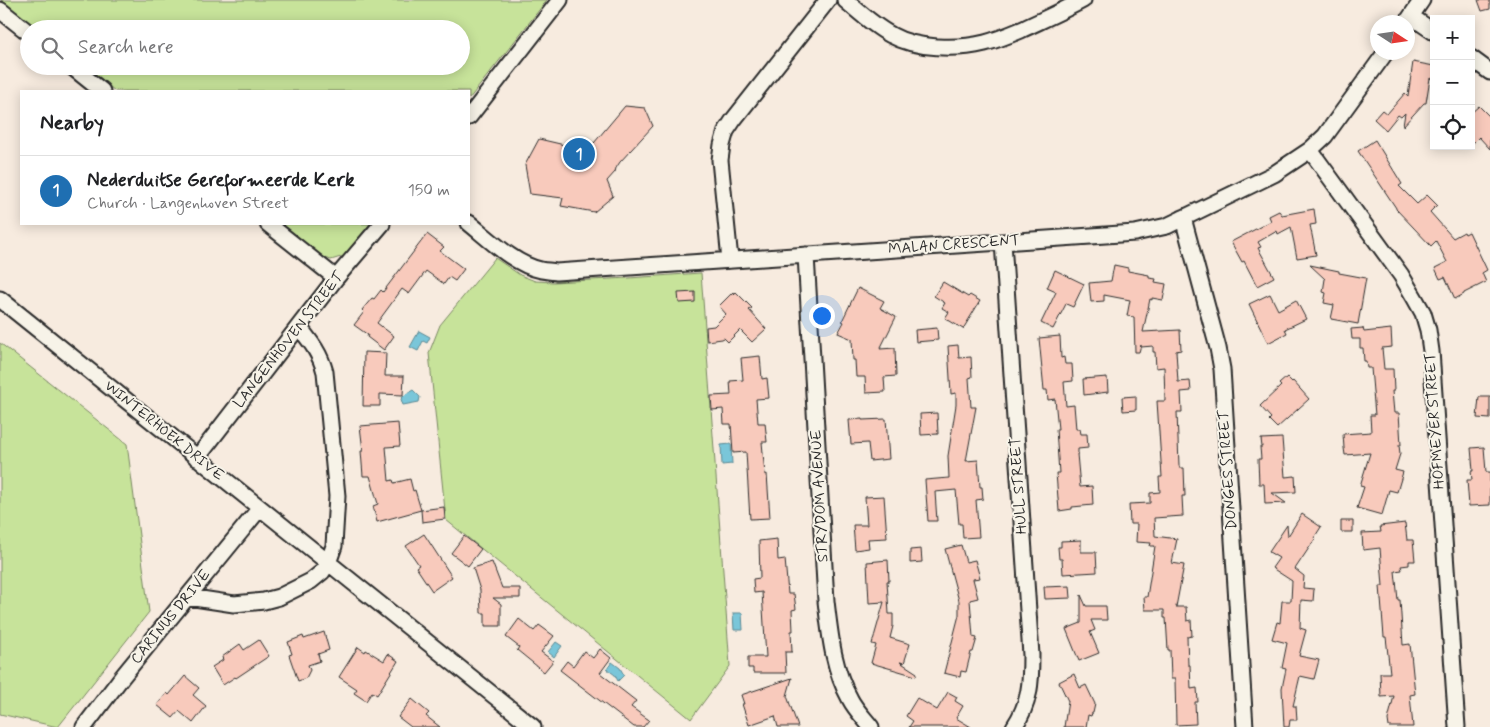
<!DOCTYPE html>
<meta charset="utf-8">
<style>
:root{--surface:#fff;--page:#f2f2f2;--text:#202124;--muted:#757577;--line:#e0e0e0;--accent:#1f6fb2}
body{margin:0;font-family:Mynerve,sans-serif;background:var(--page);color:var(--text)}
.controls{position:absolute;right:15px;top:15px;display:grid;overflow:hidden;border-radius:0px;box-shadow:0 2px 12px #0003}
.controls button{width:45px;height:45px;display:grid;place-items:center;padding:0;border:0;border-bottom:1px solid var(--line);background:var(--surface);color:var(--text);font:25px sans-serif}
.compass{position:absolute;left:1370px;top:15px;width:45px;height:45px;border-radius:50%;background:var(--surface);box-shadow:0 2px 12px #0003;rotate:102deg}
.you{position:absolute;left:821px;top:315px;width:18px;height:18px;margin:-12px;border:4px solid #fff;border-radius:50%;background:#1a73e8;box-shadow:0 0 0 8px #1a73e833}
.badge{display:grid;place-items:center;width:32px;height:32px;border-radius:50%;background:var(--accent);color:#fff;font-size:16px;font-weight:700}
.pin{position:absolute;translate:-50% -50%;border:2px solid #fff;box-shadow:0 1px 5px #0006}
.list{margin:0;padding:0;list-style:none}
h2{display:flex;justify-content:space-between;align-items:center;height:65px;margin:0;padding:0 20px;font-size:21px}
h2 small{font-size:16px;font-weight:400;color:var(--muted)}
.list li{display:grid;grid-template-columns:32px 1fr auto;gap:15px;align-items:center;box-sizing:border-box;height:70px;padding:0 20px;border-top:1px solid var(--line)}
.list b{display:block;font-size:19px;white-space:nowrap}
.list p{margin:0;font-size:16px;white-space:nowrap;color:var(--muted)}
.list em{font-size:16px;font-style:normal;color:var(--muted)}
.icon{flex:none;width:28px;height:28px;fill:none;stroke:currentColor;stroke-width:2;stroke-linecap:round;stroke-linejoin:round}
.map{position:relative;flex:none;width:1490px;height:727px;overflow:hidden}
.search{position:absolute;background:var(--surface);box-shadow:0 2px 12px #0003;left:20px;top:20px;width:450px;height:55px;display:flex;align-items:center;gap:12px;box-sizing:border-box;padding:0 18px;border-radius:28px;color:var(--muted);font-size:19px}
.panel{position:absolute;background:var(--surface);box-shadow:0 2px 12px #0003;left:20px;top:90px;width:450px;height:135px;border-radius:0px}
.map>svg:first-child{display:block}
.green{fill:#c7e39a;stroke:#798762}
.water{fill:#7ac6d9;stroke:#5a8893}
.building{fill:#f8cabc;stroke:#2b2b2b}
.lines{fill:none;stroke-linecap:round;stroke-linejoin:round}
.minor-casing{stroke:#2b2b2b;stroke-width:19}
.minor{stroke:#f7f3e8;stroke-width:15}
.labels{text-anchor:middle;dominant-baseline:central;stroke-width:4;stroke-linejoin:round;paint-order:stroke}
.street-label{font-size:15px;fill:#2b2b2b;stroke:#f7f3e8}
</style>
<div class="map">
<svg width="1490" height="727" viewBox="0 0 1490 727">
<rect width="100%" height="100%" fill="#f7ebdf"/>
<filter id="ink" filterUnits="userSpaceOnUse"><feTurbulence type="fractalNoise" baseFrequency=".02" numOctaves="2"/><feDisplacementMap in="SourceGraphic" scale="10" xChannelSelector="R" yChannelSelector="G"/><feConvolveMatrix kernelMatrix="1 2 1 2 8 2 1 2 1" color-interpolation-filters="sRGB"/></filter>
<g filter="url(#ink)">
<!-- green -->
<path class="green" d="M1,0H547L469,99V91H115L84,66H461V29H37Z
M280,224H370L344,256L331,260L320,256Z
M495,258L520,275L535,281L553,282L629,278L701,273L730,666L691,719L446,520L429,353L440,325Z
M0,343L127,444L149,612L58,727L0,714Z"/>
<!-- water -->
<path class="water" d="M419,331L430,337L427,343L423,341L418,351L410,347Z
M413,390L420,397L419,402L403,405L401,399L406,394Z
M731,444L732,464L722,465L721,445Z
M733,613H742L743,630H734Z
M556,642L562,646L554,657L548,652Z
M612,662L620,668L624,675L618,681L615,675L607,669Z"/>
<!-- building -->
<path class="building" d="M1478,0H1490V9L1482,11Z
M1413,62L1434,66V79L1430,78L1426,103H1424L1403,126L1405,113L1401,117L1398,115L1386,130L1374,119L1382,110L1387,114L1405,93L1408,96Z
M625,106L645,108L653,126L620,162L616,168L615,172L607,181L613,196L594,212L561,206L563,198L530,194L525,165L539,139L573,147L577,141L594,143Z
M1479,106L1490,117V149L1479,137L1471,145V113Z
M1375,140L1402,184L1399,186L1417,204L1427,195L1437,205L1430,212L1453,238L1464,232L1465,234L1469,232L1487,270L1482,273L1486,282L1464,293V294L1455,299L1445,277L1440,279L1435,268L1447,262L1436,241L1431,246L1396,209V208L1358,151Z
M1314,209L1316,224L1310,225L1316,255L1297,258L1291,227L1278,234L1277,231L1258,242L1261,247L1258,248L1274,277L1257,286L1244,261L1242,262L1231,242L1271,221L1269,216L1279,211L1282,215Z
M427,234L444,247L440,251L464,269L455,281L449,277L444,284L426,271L409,294L402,289L377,323L394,336L384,350L367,337L368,335L354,325L364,312L362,310L372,298L374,299L381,290L383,292Z
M1114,265L1128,268V271L1149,275V278L1156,279L1155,282L1166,284L1163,300L1152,298V300L1150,299L1143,332L1180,330L1181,350L1176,351L1178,382L1190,381L1191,391L1181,392L1182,412H1177L1179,466L1180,468H1184L1185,496H1182L1183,516L1154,518L1155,536L1177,539L1172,563L1184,565L1176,607H1186L1187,621L1191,620L1192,636L1187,637L1188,665H1190L1191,689L1197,688L1198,702H1195L1196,724L1176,725L1175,679H1171L1170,650H1168L1166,618H1164V610H1145L1144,597H1147L1155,546H1150L1151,543L1136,542L1137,524H1130L1129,504L1150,503V493L1160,492L1159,477H1162L1157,401H1165L1164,367L1156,368L1155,352H1153V346L1141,347V345L1139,352H1135L1134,317L1127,316L1130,300L1104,295V301L1091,302L1089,283L1111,281Z
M1310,265L1339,271V273L1366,278L1358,324L1331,319L1334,305L1324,303L1326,293L1323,292L1325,279Z
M1055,270L1084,284L1073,307L1066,304L1053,329L1041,323L1056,292L1047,288Z
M943,282L968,297L970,295L980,301L963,329L945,318L949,312L942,308L945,303L934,296Z
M858,288L884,301L880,308L896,317L880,349L895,348L896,376L884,377L885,392L866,393L865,377H856L855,360H853L852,339L838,333L844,322L842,321Z
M695,292V302L679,303L678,293Z
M733,292L734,294L736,292L752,308L749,310L766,329L752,342L740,330L728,342L724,338L722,339L707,341L706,327L714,326L726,314L719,306Z
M1270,294L1278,310L1296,300L1306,319L1285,329L1287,333L1268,343L1249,304Z
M937,328L938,340L916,342L915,330Z
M1363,328L1364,332L1391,329L1392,347L1382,348L1384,369H1393L1394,391H1392L1394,413H1399L1401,445H1399L1400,454L1395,470L1403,472L1397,492L1389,490L1382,515L1357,508L1364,487L1360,486L1370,453L1345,455L1344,448L1343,434L1371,432L1370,415H1375L1371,368H1367L1366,361H1364L1363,348H1360V339H1352L1351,329Z
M1060,336L1061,358L1064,357L1065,364H1072L1073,381L1064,382L1066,406L1074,405L1076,429H1080L1081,434H1087L1088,448L1078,449V454H1077L1080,487L1092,486L1093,505L1072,507V509L1059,511L1056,473H1059L1056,429H1058L1055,399L1048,400L1047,390H1044L1039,338Z
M958,345L959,358L971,357L972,377L969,378L971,407H976L966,461L978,460L980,487H982L983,499L976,500L979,537L963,538L962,524H959L956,490L935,492L937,521H928L925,480L949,478L948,456L956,405V393L951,394L948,346Z
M364,352L386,353L385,376H404L403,395L380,394V406H363Z
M760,356L762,379L767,378L769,398L756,399L758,423H765L767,442H762L765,475L767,474L770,518L750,519L746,452L733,453L731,424H724L723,409L712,410L711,396L731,395L730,381L743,380L741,358Z
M1107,377L1108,392L1084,395L1083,379Z
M1287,377L1292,382L1293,381L1309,399L1277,428L1269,420L1271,418L1260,406L1281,386L1279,384Z
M1136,396V410L1123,411L1122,397Z
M1479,397H1490V419L1477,418Z
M937,413L938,434L921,435L920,414Z
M862,419V420L886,419L889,459L870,461L868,443L851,444L849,420Z
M398,423L400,446L386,447L389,481L393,480L394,483L410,479L413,491L415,490L421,510L377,522L373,506L378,504L370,476H363L361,451H363L360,426Z
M1282,438L1285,477L1295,476L1296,492L1272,493L1286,503L1265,504L1264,484H1259L1258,459H1261L1260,447H1262L1261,439Z
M1484,447L1486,472H1490V505L1469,506L1467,480H1472L1471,471H1473L1471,448Z
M884,496L887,538L868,539L869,548L855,550L853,525H867L865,497Z
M444,507L445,519L422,522L421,510Z
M1302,514L1321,527L1314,538L1315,539L1295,569L1304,576L1303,588L1314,589L1313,601L1301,600L1300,628L1306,630L1299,656L1319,660L1314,679L1300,676L1293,706H1296L1297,720H1290L1289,727H1284L1282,688L1286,669L1282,668L1287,643L1272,639L1277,622L1280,623L1282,601H1291L1292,581L1272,568L1279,558L1269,552L1287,525L1288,536Z
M1341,521H1353V532H1341Z
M1405,523L1407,540H1413L1415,561H1409V565L1401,566L1402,570L1395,571L1398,600H1400L1403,645L1410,644L1415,694L1410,695L1413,727H1389L1388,720L1394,696L1381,697L1380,673H1390L1386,637H1384L1380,586H1383L1380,548L1363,550L1362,533L1381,532L1380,526Z
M424,534L452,577L432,591L416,567L419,565L406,546Z
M464,536L481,549L468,566L451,553Z
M777,539L778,560L785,559L788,594H794L796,609L792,610L793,631H791L792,652H785L786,673H753V668H748V657H766L762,592L754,593L753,579L760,578L759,541Z
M1081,540V552H1096L1097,572L1063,574L1062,559H1059L1058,547H1061V541Z
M961,545L966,562L975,560L980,578L973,579L978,598L970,600L973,637L977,638L973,652H971L966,672L961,671L960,677L944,673L959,615V601L945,549Z
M921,549L922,562L910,563V550Z
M888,560L889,581H887L889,614H893V626L890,638L910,644L904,663L900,662L917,673L916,676L871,663L876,645L872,644L884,602L869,603L867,562Z
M492,562L502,588H520V598H493L501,604V626H485V613H481L480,590L473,568Z
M1070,586L1071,598L1045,599L1044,587Z
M1081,595L1086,606H1106L1107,620H1091L1095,630L1090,632L1099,653L1079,661L1066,629L1081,623Z
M519,619L534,631L539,625L554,636L541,652L553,661L544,672L517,650L519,647L506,637Z
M324,632L329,650L318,654L320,661L308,665L310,670L306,678L298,681L289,655L292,654L288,642L303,636L304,639Z
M259,640L269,656L236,678L235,677L223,685L212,667L223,660L222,657L240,644L244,650Z
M358,647L365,652L366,650L384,661L388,654L398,661L377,695L372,692L366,701L354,693L357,689L339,677Z
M600,649L611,658L600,673L636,701L631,707L649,720L643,727H634L560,670L567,661L573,666L584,651L593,658Z
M1074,674L1080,688L1086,685L1095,704L1093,713H1092L1091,716L1088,715L1086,727H1064L1068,701L1059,682Z
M185,676L199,688L193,695L206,706L193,723L179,711L173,718L157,705L167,693L169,695Z
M792,678L787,696L798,727H778L775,716L749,725L742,704H744L741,695Z
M948,692L957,697L955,701L963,706L956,718L971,727H909L913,721L906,716L917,698L937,710Z
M412,699L429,713L426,716L440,727H411L398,717Z"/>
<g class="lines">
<!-- minor casing -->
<g class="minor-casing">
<path id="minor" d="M845,0C859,12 874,26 891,35C916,49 957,50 985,43C997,40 1009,35 1021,30C1042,20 1063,11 1083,0
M0,10L29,33
M1412,17L1434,32
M1407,22L1422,0
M1471,58L1490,72
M71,66L102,91
M469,117L560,0
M1310,150L1401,275L1414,297L1423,313L1428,330L1431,351L1457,727
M1183,218L1218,348L1222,369L1245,727
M469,223C489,239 515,265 541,270C546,271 551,271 556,272L1135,233L1167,226L1274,174L1310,150L1325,136L1386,52
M268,224L336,278
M1003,242L1031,655C1031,683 1030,703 1014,727
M806,255L826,601C830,634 833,669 850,699C855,709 864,718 871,727
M730,260L720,160L722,145L726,131L734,119L828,0
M0,299L533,727
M197,458L336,278L382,224
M188,597L234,604L264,601L279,597L311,581L322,572L328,563L334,546L337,496L325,372C320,353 311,342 299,327
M84,727L122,677L260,508"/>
</g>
<!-- minor -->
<use href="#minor" class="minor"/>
</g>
</g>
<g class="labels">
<!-- street labels -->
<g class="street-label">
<text transform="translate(954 245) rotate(-4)">MALAN CRESCENT</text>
<text transform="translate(289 340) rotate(-52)">LANGENHOVEN STREET</text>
<text transform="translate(1435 421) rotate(-94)">HOFMEYER STREET</text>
<text transform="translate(164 431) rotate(39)">WINTERHOEK DRIVE</text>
<text transform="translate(1228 470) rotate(-94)">DONGES STREET</text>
<text transform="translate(1019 486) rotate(-94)">HULL STREET</text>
<text transform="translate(820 496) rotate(-93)">STRYDOM AVENUE</text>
<text transform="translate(171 617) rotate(-51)">CARINUS DRIVE</text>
</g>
</g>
</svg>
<div class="controls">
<button>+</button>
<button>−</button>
<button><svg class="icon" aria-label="locate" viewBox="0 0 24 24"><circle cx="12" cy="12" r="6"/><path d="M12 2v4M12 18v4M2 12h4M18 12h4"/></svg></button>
</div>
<svg class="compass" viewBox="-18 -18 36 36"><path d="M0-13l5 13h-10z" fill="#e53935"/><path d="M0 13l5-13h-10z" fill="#757577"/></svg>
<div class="you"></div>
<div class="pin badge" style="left:579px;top:154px">1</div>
<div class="search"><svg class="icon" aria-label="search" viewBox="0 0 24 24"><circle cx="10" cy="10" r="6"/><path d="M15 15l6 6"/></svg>Search here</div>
<section class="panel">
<h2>Nearby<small></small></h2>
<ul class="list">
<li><span class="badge">1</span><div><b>Nederduitse Gereformeerde Kerk</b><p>Church · Langenhoven Street</p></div><em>150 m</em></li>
</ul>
</section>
</div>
